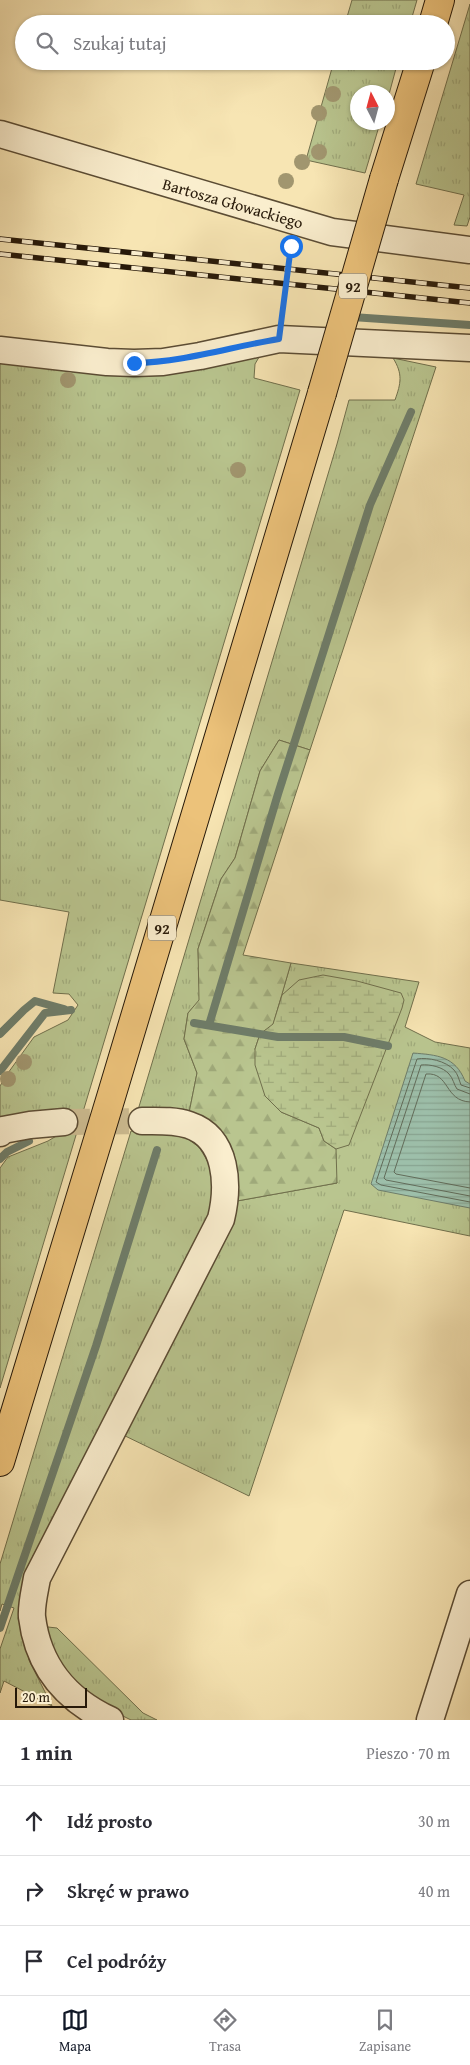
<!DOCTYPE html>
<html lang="pl">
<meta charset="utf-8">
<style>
:root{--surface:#fff;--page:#f2f2f3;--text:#2b2b33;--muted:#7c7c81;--line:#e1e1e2;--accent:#111827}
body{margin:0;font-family:"Gentium Book Plus",serif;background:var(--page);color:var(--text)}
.compass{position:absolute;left:350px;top:85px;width:45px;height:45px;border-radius:50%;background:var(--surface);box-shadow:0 1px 4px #0004;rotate:354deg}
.scale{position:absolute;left:15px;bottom:12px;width:72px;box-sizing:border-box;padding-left:5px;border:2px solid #271909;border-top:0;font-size:14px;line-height:18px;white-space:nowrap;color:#271909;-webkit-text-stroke:4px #faeece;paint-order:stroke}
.stop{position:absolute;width:15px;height:15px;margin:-11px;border:4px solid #1a73e8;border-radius:50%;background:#fff}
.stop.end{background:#1a73e8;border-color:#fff;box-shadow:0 1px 5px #0008}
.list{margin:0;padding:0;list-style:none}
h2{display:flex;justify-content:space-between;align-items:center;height:65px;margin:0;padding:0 20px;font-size:21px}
h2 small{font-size:16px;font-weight:400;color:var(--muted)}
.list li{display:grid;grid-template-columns:32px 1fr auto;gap:15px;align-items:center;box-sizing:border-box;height:70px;padding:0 20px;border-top:1px solid var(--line)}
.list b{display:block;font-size:19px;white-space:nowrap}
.list em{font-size:16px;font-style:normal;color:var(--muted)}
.icon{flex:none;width:28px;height:28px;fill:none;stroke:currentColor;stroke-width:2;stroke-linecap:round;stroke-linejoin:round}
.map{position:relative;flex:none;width:470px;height:1720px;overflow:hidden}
.search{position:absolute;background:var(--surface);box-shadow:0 1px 4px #0004;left:15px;right:15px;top:15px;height:55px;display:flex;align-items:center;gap:12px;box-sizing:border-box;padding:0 18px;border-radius:28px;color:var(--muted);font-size:19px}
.sheet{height:275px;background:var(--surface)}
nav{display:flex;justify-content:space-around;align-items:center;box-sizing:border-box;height:70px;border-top:1px solid var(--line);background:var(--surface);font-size:14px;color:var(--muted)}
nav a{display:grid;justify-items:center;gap:2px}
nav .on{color:var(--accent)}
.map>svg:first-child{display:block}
.grass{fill:url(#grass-tufts);stroke:#706f4c}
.forest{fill:url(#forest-firs);stroke:#706f4c}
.wetland{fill:url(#wetland-marsh);stroke:#706f4c}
.water{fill:url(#water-rules);stroke:#6e7d6a}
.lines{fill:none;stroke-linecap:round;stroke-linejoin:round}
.shore{stroke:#626c5a;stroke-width:1}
.stream{stroke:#6e7d6a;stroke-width:8}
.minor-tunnel{stroke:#cdbc91;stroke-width:26;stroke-dasharray:26 13;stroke-linecap:butt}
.minor-casing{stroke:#5b4c34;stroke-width:29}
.major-casing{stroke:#271909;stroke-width:30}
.path{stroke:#271909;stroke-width:3;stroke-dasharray:4 2.5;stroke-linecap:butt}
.minor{stroke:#faeece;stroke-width:26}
.major{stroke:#ecc27a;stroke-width:28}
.rail-casing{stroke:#271909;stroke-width:5.5}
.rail{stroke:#faeece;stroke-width:4;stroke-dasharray:11;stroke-linecap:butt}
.major-bridge-casing{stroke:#271909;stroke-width:30;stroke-linecap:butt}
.major-bridge{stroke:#ecc27a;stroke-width:28}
.tree{fill:#a1966f}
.route{stroke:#1a73e8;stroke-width:6}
.labels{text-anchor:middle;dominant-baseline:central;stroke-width:4;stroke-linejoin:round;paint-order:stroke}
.shield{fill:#faeece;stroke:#665944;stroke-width:1}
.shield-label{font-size:15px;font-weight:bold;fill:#271909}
.street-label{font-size:16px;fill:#271909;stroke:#faeece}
</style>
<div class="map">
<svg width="470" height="1720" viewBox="0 0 470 1720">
<defs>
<pattern id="grass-tufts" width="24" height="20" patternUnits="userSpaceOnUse" patternTransform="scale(1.25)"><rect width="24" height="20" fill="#b9c58f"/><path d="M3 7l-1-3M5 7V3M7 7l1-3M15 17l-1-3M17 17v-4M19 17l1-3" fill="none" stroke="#9fa97a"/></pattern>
<pattern id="forest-firs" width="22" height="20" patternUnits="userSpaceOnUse" patternTransform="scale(1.25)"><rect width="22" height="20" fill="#b9c58f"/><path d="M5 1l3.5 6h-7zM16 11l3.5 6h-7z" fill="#9fa97a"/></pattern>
<pattern id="wetland-marsh" width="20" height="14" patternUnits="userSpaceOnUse" patternTransform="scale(1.25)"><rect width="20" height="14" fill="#b9c58f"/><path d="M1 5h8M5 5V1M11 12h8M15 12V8" fill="none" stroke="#9fa97a"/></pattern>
<pattern id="water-rules" width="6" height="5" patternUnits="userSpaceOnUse" patternTransform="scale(1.25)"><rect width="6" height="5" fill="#9dbfaa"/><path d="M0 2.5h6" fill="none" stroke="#87a491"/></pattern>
</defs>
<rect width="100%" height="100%" fill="#f7e5b3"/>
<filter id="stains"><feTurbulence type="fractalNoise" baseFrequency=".004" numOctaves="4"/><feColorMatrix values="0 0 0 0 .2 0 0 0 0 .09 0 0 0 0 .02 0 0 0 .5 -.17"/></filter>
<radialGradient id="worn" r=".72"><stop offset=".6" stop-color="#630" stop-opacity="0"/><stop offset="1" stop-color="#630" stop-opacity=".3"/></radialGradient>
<!-- grass -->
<path class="grass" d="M352,0H417L410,24H345Z
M470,4V217L467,226L454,225L464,195L416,184Z
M334,61H398L388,98V92H358V122L380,123L365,173L306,160Z
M265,347L255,364L254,378L300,390L0,1388V1168L8,1157L48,1141L63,1132L0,1122V1086L8,1073L34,1037L68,1020L78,1005L69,994L53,993L69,912L0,900V357Z
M393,358L436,367L310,750L279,740L260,771L235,858L221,879L198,949L200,1000L188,1013L184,1039L197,1073L189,1113L138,1110L337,444L349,400H395C401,383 403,374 393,358Z
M291,963L419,982L405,1027L435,1042L470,1048V1236L344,1210L249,1496L117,1432L237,1201L337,1183L273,1024Z
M131,1131L181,1134L199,1147L213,1170L212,1217L20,1610L29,1660L52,1706L4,1681L0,1693V1649L14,1608L2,1604L0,1611V1564Z
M39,1626L57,1628L143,1713L157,1720H131L111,1710L61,1673Z"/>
<!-- forest -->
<path class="forest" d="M279,740L310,750L243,955L291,963L273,1025L260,1034L255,1049L281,1112L319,1128L324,1141L336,1149L337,1183L237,1201L234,1154L219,1129L189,1113L197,1073L184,1039L188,1013L199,1000L198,949L221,879L235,858L260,771Z"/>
<!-- wetland -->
<path class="wetland" d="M323,975L357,981L401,993L404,1000L402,1008L349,1145L336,1149L324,1141L319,1128L281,1112L265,1096L255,1065V1049L260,1034L273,1024L282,995L299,980Z"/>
<!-- water -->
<path class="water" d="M413,1053C437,1055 455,1056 465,1081L470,1084V1208L378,1190L371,1184Z"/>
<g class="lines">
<!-- shore -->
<path class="shore" d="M470,1088L461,1085C459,1080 458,1074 454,1070C446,1061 428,1057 417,1059L376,1182L381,1185L470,1202
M470,1094L457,1089C454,1085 453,1078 449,1074C443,1067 430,1064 421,1065L384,1178L386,1180L470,1196
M470,1102C444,1101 450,1072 426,1074L394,1172L396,1174L470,1188"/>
<!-- stream -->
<path class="stream" d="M352,317L470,325
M194,1023L278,1037H344L388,1046
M209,1025L278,794L370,505L411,412
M0,1034L24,1010L35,1001L64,1009
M0,1071L45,1013L71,1010
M0,1159L7,1152L29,1141
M0,1628L96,1346L157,1150"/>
<!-- minor-tunnel -->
<path class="minor-tunnel" d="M64,1122L142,1121"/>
<!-- minor casing -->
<g class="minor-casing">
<path id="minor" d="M0,134L332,232L470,250
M0,350L107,362L134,363L163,362L200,356L279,339L470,348
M0,1133L3,1130L30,1125L64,1122
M110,1720C65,1699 38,1666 32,1617C31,1605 35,1590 37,1578L221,1219C229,1186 228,1138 189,1125C174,1120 158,1121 142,1121
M430,1720L470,1594"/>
</g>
<!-- major casing -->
<g class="major-casing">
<path id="major" d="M433,24L440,0
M384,179L421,61
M0,1462L111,1097L322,393"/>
</g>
<!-- path -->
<path class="path" d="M283,314L291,246"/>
<!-- minor -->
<use href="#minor" class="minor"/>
<!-- major -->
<use href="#major" class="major"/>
<!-- rail casing -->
<g class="rail-casing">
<path id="rail" d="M0,239L470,288
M0,254L470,303"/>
</g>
<!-- rail -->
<use href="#rail" class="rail"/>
<!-- major-bridge casing -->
<g class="major-bridge-casing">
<path id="major-bridge" d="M322,393L384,179"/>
</g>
<!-- major-bridge -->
<use href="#major-bridge" class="major-bridge"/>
</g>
<!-- trees -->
<g class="tree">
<circle cx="333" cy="94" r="8"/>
<circle cx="319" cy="113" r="8"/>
<circle cx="319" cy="152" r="8"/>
<circle cx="302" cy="162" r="8"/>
<circle cx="286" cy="181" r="8"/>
<circle cx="68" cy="380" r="8"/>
<circle cx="238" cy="470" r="8"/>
<circle cx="24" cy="1062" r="8"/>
<circle cx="8" cy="1079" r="8"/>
</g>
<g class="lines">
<!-- route -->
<path class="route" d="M134,363C184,362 230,347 279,339L291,246"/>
</g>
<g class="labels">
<!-- shield labels -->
<g class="shield">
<rect x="339" y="273.5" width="28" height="25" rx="4"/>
<rect x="148" y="915.5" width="28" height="25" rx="4"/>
</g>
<g class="shield-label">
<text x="353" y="286">92</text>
<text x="162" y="928">92</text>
</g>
<!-- street labels -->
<g class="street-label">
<text transform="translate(233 203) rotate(16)">Bartosza Głowackiego</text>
</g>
</g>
<rect width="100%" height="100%" filter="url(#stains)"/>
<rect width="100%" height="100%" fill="url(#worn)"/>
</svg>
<svg class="compass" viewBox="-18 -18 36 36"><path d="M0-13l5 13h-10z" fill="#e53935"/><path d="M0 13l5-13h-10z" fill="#7c7c81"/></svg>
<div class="scale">20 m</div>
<div class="stop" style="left:291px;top:246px"></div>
<div class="stop end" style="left:134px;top:363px"></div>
<div class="search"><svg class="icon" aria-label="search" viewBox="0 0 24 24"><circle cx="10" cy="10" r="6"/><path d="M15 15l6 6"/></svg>Szukaj tutaj</div>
</div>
<section class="sheet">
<h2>1 min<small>Pieszo · 70 m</small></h2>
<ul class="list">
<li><svg class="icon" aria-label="ahead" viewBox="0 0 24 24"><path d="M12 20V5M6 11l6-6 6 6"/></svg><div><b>Idź prosto</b></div><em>30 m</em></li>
<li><svg class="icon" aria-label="right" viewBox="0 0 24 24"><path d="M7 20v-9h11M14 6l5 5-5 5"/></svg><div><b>Skręć w prawo</b></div><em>40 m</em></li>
<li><svg class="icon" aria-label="arrive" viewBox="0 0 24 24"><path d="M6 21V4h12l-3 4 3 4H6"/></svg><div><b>Cel podróży</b></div></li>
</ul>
</section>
<nav>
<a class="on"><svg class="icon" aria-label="map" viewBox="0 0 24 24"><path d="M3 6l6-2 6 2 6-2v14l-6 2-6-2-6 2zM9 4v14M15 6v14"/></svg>Mapa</a>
<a><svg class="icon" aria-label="directions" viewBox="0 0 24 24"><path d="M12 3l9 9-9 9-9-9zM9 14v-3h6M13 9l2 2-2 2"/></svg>Trasa</a>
<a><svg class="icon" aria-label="saved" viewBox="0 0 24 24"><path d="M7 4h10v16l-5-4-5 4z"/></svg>Zapisane</a>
</nav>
